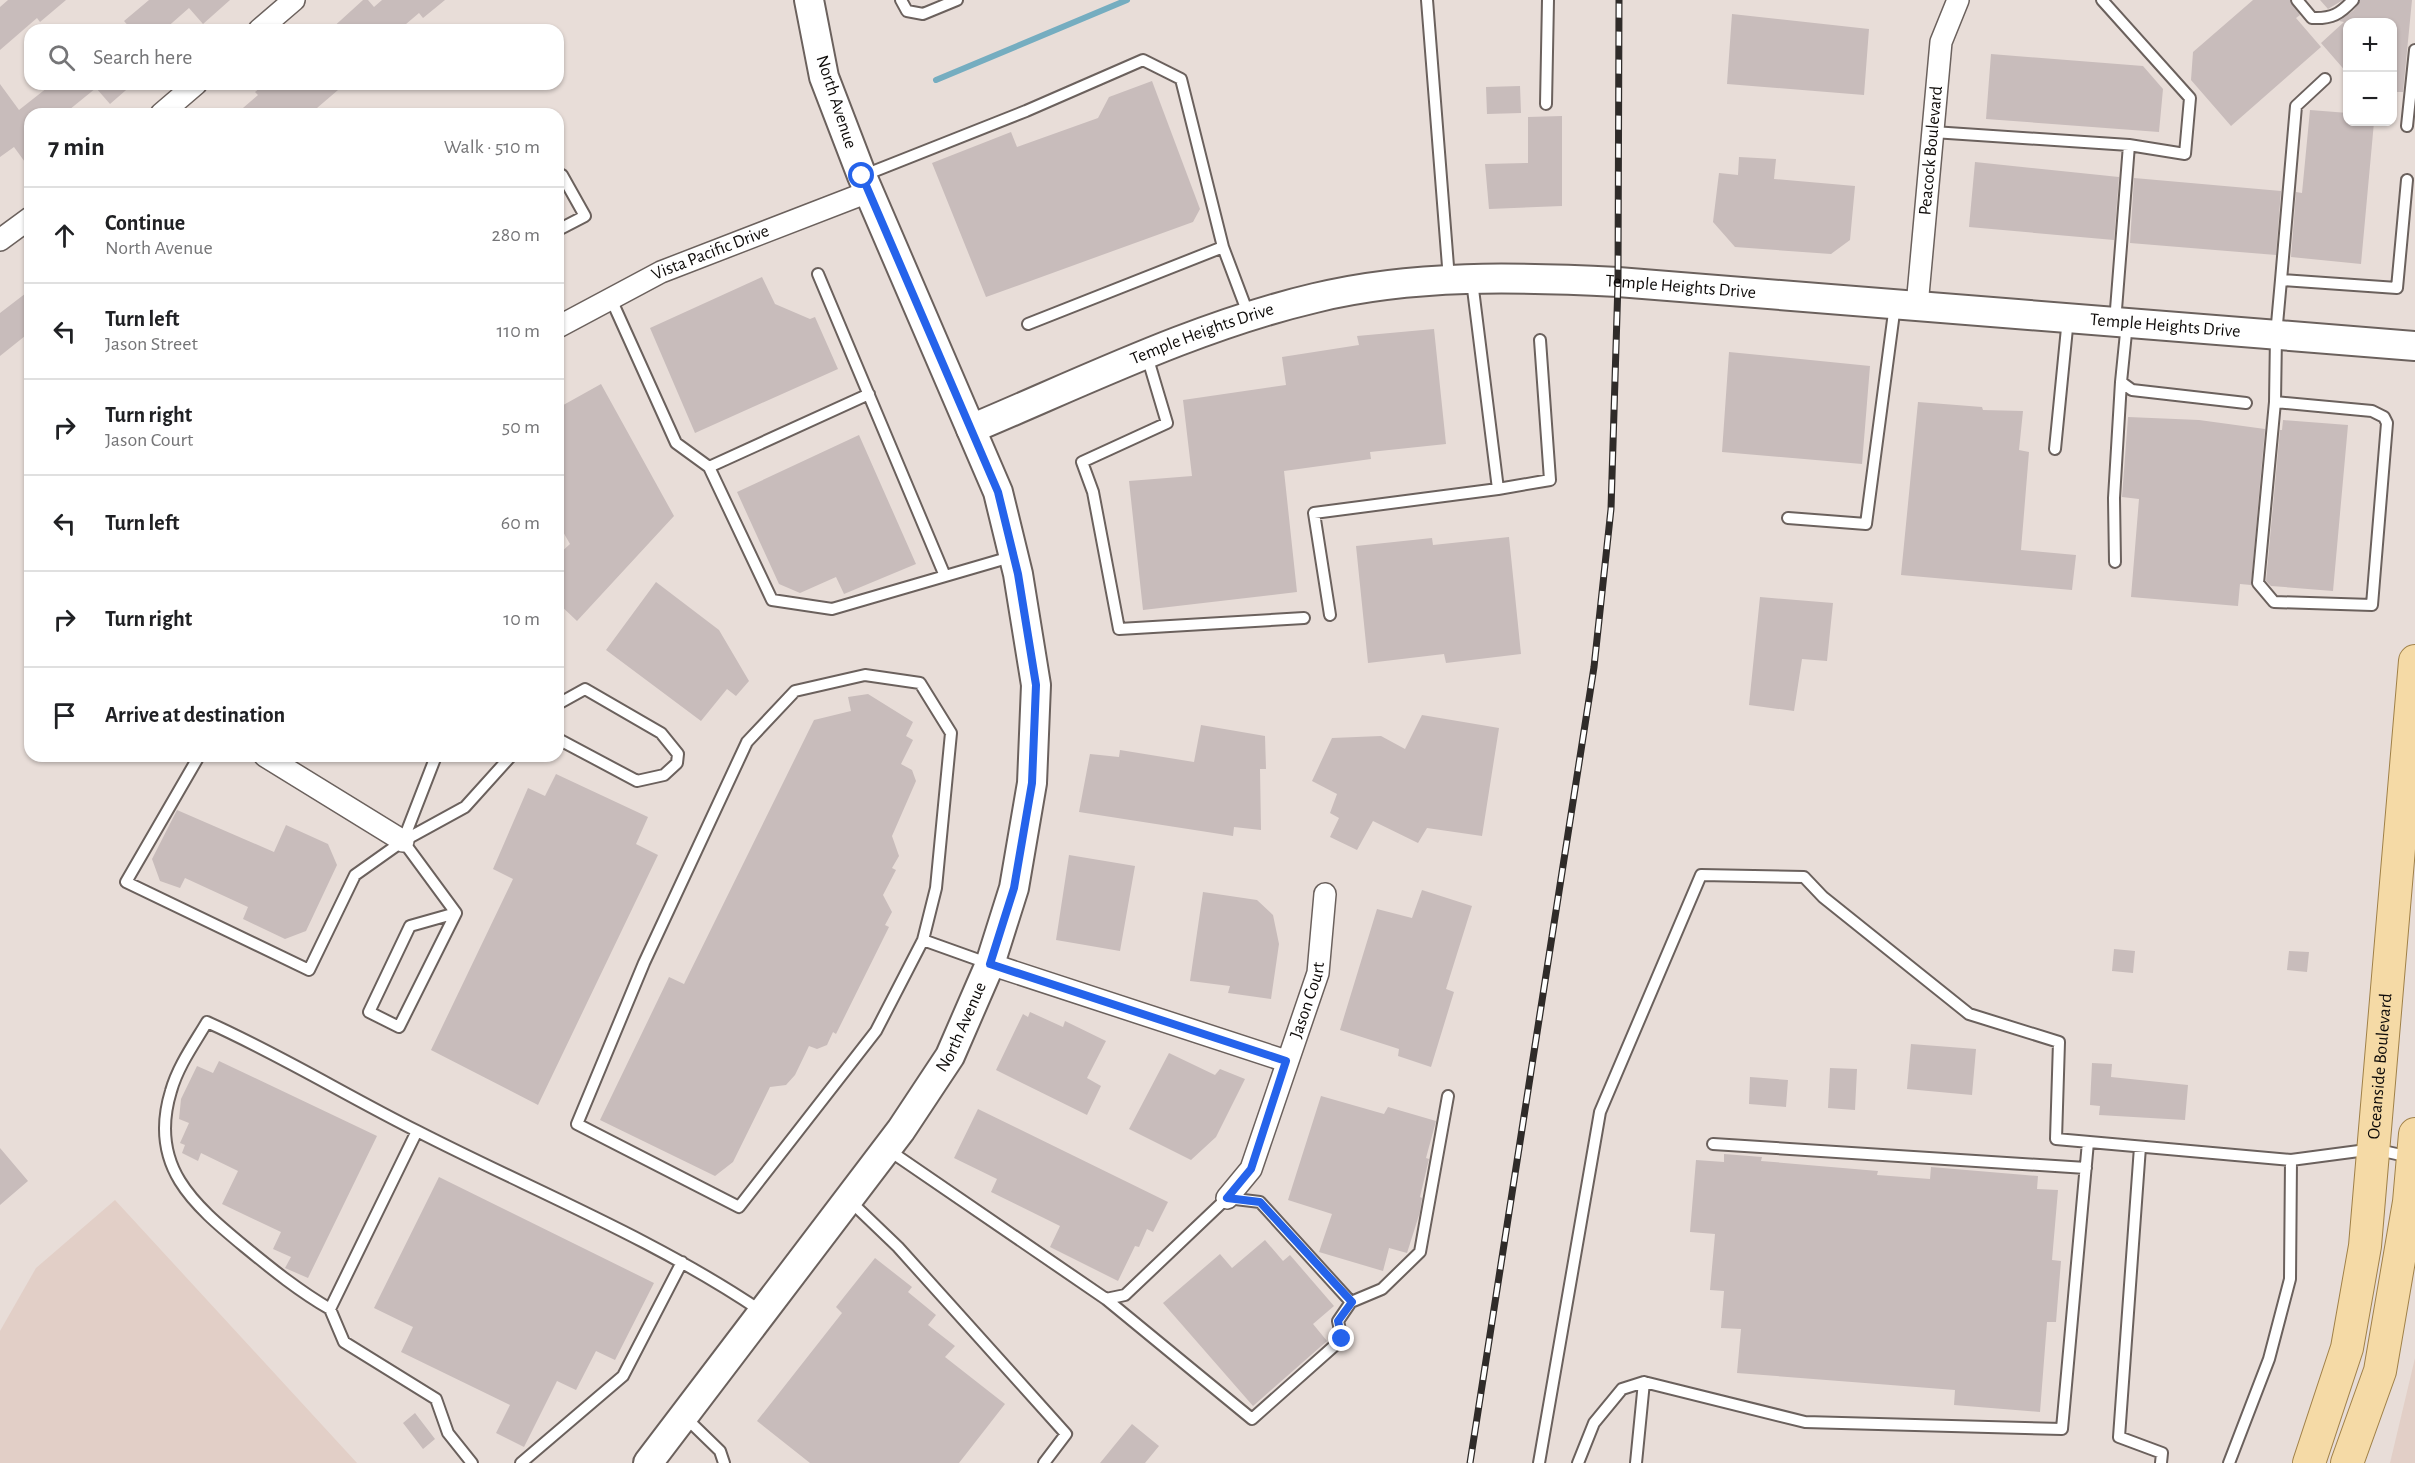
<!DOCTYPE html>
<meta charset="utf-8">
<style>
:root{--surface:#fff;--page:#f6f6f6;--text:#202124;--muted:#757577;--line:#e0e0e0}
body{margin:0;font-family:"Alegreya Sans",sans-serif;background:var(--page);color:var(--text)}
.controls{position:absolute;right:18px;top:18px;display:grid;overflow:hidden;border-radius:12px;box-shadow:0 2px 4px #0004}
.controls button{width:54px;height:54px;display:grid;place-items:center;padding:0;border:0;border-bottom:2px solid var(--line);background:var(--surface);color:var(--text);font:30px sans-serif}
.stop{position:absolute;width:18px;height:18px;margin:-14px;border:4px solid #2563eb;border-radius:50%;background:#fff}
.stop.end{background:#2563eb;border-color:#fff;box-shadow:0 2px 6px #0008}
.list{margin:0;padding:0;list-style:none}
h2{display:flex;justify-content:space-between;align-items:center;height:78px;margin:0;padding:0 24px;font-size:26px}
h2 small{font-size:20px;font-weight:400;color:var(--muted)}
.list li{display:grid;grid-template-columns:39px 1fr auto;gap:18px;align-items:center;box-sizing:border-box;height:96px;padding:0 24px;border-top:2px solid var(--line)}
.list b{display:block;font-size:22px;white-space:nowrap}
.list p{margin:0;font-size:20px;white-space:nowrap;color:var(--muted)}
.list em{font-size:20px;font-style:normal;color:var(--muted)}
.icon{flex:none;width:33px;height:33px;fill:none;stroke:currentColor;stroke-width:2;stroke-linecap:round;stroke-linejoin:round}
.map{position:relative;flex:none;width:2415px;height:1463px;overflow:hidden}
.search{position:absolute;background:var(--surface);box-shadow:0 2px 4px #0004;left:24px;top:24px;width:540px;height:66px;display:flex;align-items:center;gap:15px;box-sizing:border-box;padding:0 21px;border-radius:18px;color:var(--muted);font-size:22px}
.panel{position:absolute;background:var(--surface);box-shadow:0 2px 4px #0004;left:24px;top:108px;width:540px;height:654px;border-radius:18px}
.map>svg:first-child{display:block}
.built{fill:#e2cfc7}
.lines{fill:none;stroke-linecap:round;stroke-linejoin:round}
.stream{stroke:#75adc0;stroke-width:6}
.building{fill:#c8bcbb}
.lane-casing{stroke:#6b615d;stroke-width:14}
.street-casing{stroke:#6b615d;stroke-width:24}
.secondary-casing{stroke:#6b615d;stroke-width:32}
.primary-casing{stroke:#a08148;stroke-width:34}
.lane{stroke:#fff;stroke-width:10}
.street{stroke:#fff;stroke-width:21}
.secondary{stroke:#fff;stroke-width:28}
.primary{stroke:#f5daa6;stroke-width:32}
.rail-casing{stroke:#2f2b29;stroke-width:7}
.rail{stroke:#fff;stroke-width:4.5;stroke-dasharray:14;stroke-linecap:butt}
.route{stroke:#2563eb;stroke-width:8}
.labels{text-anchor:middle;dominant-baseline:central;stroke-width:4.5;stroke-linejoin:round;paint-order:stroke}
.street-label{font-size:18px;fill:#0e0b09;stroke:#fff}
</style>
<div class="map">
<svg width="2415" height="1463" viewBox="0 0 2415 1463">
<rect width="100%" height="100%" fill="#e8ddd8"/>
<!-- built -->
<path class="built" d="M115,1200L357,1463H0V1331L36,1268Z
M2415,1358V1463H2390Z"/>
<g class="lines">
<!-- stream -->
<path class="stream" d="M936,80L1127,0"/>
</g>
<!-- building -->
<path class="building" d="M8,0H66L40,22L37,18L0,50V7Z
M149,0H230L203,24L189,8L164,30H132L124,21Z
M363,0H368L374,7L382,0H445L423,18L419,13L399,30H330Z
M2253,0H2290L2300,15L2296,18L2321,47L2231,126L2191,80L2193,52Z
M2320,0H2343L2328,9Z
M2360,0H2412L2403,92H2392V22H2348V74L2321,43L2344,22L2339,21L2354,10Z
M1732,14L1869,29L1864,95L1727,84Z
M1991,54L2143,66L2163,89L2159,132L1986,119Z
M1152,81L1200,209L1193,222L986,297L932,163L1011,132L1017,147L1098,118L1109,97Z
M0,84L19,110L52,84H133L110,104L96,88L64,114H30V169L14,147L0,157Z
M265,84H345L310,114H236L258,95L255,92Z
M1520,86L1521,113L1487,114L1486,87Z
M2310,110L2348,113V122H2374L2361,264L2291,257L2296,192L2302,193Z
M1562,116V206L1489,209L1485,164L1528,163V117Z
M1739,157L1776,159L1774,179L1855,186L1850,240L1831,254L1735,247L1713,222L1719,173L1738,175Z
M1975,162L2119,177L2114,240L1969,227Z
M2134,178L2281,191L2276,255L2130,243Z
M762,277L775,304L810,319L815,317L838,369L695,433L650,328Z
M30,290V332L0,356V313Z
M1434,329L1446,444L1370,452L1371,459L1284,471L1297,592L1143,610L1129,481L1192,476L1183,400L1286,385L1282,357L1359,345L1357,336Z
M1729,352L1870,366L1862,464L1722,452Z
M601,384L674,516L577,621L558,603V555L570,544L558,523V408Z
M1918,402L1982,407L1983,410L2023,411L2019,450L2029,452L2021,550L2076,555L2072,590L1901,575Z
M2128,417L2199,420L2265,429L2251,585L2240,584L2238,606L2131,597L2139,499L2122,497Z
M2283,420L2348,425L2333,591L2271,586L2266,581L2280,430H2282Z
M859,435L916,564L844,594L836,577L800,593L779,584L737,492Z
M1509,537L1521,654L1446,663L1444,654L1368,663L1356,546L1432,538L1433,545Z
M656,582L719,630L749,681L736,696L727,689L701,721L606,650Z
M1760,597L1833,603L1827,661L1802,659L1794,711L1749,705Z
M868,694L913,722L906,736L913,740L901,764L912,770L916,781L892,836L899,856L892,868L896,870L883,895L892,912L885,925L889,927L836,1034L833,1032L827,1045L817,1049L809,1046L795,1075L786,1085L770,1087L733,1162L715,1176L600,1120L669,977L684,984L814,720L851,711L848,697Z
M1422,715L1499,728L1482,836L1427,828L1418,843L1373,821L1357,850L1330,837L1339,818L1330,813L1337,794L1312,781L1332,738L1381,736L1405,749Z
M1201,725L1265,736L1266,769H1260L1261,830L1234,827L1233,836L1079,812L1090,754L1119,757L1120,750L1194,762Z
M556,774L648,817L636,844L658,855L538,1105L431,1050L513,879L493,869L528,788L545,796Z
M177,810L274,852L286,825L328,844L337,865L306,931L285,939L243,919L248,907L185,878L180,888L160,881L152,859Z
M1069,855L1135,866L1120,951L1056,940Z
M1422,890L1472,906L1446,989L1454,992L1431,1067L1398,1056L1399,1049L1340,1030L1377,909L1412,918Z
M1203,892L1257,900L1273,915L1279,944L1271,999L1228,993L1230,986L1190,981Z
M2114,949L2135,951L2133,973L2112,971Z
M2289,951L2309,952L2307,972L2287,970Z
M1030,1012L1063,1027L1065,1021L1106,1041L1087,1078L1101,1086L1087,1115L996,1070L1023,1014L1028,1017Z
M1911,1044L1976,1049L1972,1095L1907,1089Z
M1169,1053L1215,1075L1220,1069L1245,1079L1216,1137L1191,1160L1129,1129Z
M219,1061L377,1136L308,1278L285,1268L291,1257L273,1249L281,1232L222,1204L238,1171L201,1153L198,1161L182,1153L185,1145L180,1143L189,1123L179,1119L181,1099L197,1066L213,1073Z
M2092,1063L2112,1064L2111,1077L2188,1085L2185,1120L2099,1115L2100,1106L2090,1105Z
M1830,1068L1857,1069L1855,1110L1828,1108Z
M1750,1077L1788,1080L1786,1107L1749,1104Z
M1321,1096L1384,1114L1388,1107L1436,1121L1426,1158L1429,1159L1420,1197L1422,1198L1420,1212L1407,1253L1389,1248L1383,1271L1319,1252L1332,1214L1288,1200Z
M978,1109L1168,1202L1153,1232L1147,1229L1139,1247L1135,1246L1118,1281L1050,1247L1060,1226L991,1192L997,1179L954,1158Z
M0,1148L28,1181L0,1205Z
M1724,1154L1762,1157L1761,1161L1878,1171L1877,1175L1930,1179L1931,1167L2038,1176L2037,1189L2058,1190L2052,1260L2061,1261L2056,1322H2047L2040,1412L1954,1405L1955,1390L1737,1373L1741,1329L1721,1328L1724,1291L1710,1290L1715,1234L1690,1232L1696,1160L1724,1162Z
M439,1177L654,1283L615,1360L596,1351L576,1390L557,1381L524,1447L496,1433L510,1405L401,1352L413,1327L374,1308Z
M1265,1240L1283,1261L1290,1255L1334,1306L1313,1324L1327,1341L1253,1406L1163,1303L1220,1254L1232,1268Z
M875,1258L912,1287L908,1292L936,1315L928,1325L955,1346L945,1357L1005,1404L959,1463H810L757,1421L842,1313L836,1307Z
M415,1413L435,1439L423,1449L403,1423Z
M1132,1424L1159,1446L1145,1463H1100Z"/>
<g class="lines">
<!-- lane casing -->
<g class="lane-casing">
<path id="lane" d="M901,0L907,11L923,14L957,0
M1427,0L1449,279
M2102,0L2190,98L2185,154L2129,145
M2297,0L2312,18C2332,19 2340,14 2353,0
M2325,79L2296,106L2281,280L2397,288L2407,180
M1546,104L1548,0
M2407,126L2415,50
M1933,132L2129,145L2115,322
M862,176L1026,111L1143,60L1181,79L1223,247L1249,316
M558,177L562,175L585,216L558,230
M818,274L945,576
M1472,281L1498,489L1550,480L1540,340
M611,299L676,443L709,467L772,600L832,609L1014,556
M2127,323L2121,382L2132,390L2246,403
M1028,324L1223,247
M1147,356L1167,423L1082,462L1093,492L1119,629L1304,618
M2275,402L2258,583L2274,602L2372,605L2387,423L2384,417L2372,411L2275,402L2276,335L2281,280
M2055,449L2068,318
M709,467L869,394
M1788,518L1866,524L1895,305
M2115,562L2114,498L2121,382
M1330,615L1314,513L1498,489
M558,704L585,689L661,733L678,754L677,763L664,775L637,781L558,739
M199,756L126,882L309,970L355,875L403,841L465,807L511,756
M403,841L456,913L399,1027L369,1012L410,926L456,913
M403,841L436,756
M923,940L936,888L951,733L920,683L865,675L795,691L747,742L644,963L577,1124L739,1207L876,1031L923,940L990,964
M417,1131L330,1309L344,1342L436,1399L448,1433L472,1463
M1713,1144L2086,1168
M2140,1147L2119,1437L2162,1453L2161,1463
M887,1149L1106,1299L1125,1295L1227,1198L1260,1202L1351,1302
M849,1200L898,1247L1066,1434L1044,1463
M1106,1299L1252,1419L1342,1339L1338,1321L1351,1302L1382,1289L1420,1252L1448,1096
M330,1309C299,1291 273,1270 245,1247C193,1204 148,1166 171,1091C178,1066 194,1044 207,1022C279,1054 347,1096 417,1131C532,1190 653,1238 761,1311
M685,1417L720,1451L724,1463
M521,1463L623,1376L682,1262
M1539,1463L1600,1112L1701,875L1804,877L1823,897L1969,1014L2059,1042L2056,1139L2291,1160L2374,1149L2410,1157
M1578,1463L1594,1423L1622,1389L1644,1382L1805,1422L2062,1429L2088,1142
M1636,1463L1644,1382
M2229,1463L2269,1359L2290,1279L2291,1160"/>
</g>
<!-- street casing -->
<g class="street-casing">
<g id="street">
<path d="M259,30L294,0"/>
<path d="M161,114L196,84"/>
<path d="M0,240L30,218"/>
<path id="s1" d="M1917,306L1941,42L1958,0"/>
<path id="s2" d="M558,327L661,272L868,192"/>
<path d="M265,756L403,841"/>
<path d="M990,964L1286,1061"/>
<path id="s3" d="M1227,1198L1251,1169L1318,973L1325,894"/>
</g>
</g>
<!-- secondary casing -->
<g class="secondary-casing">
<g id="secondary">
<path id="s4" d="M971,429C1083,382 1196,326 1315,298C1413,274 1518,277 1618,282L2415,346"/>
<path id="s5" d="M648,1463L901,1130L950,1056L990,964L1014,888L1032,783L1036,685L1018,574L998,492L862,176L824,77L809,0"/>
</g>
</g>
<!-- primary casing -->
<g class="primary-casing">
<g id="primary">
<path id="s6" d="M2309,1463L2347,1348L2365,1246L2415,661"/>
<path d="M2347,1463L2380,1371L2409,1202L2415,1134"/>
</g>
</g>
<!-- lane -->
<use href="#lane" class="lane"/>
<!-- street -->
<use href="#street" class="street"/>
<!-- secondary -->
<use href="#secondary" class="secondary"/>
<!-- primary -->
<use href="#primary" class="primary"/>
<!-- rail casing -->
<g class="rail-casing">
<path id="rail" d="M1470,1463L1594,667L1611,509L1618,282L1619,0"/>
</g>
<!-- rail -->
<use href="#rail" class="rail"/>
</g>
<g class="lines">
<!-- route -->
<path class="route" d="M862,176L998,492L1018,574L1036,685L1032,783L1014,888L990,964L1286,1061L1251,1169L1227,1198L1260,1202L1352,1302L1338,1321L1342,1339"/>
</g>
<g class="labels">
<!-- street labels -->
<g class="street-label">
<text transform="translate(836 102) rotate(72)">North Avenue</text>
<text stroke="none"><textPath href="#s1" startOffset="156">Peacock Boulevard</textPath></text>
<text stroke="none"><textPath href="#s2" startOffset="170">Vista Pacific Drive</textPath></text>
<text stroke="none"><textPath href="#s4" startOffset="736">Temple Heights Drive</textPath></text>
<text stroke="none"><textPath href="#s4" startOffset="1222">Temple Heights Drive</textPath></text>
<text stroke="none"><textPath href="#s4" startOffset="250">Temple Heights Drive</textPath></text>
<text stroke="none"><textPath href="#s3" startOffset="216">Jason Court</textPath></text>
<text stroke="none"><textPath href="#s5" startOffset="538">North Avenue</textPath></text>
<text stroke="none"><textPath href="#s6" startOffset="405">Oceanside Boulevard</textPath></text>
</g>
</g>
</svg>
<div class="controls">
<button>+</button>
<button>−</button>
</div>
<div class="stop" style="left:862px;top:176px"></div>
<div class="stop end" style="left:1342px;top:1339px"></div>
<div class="search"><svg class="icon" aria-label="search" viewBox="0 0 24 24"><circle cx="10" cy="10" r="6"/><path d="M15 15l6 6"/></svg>Search here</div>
<section class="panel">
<h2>7 min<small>Walk · 510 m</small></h2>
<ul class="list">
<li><svg class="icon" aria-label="ahead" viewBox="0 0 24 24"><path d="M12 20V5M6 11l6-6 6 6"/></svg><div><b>Continue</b><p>North Avenue</p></div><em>280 m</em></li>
<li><svg class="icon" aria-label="left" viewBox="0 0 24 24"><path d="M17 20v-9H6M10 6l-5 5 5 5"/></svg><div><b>Turn left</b><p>Jason Street</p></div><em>110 m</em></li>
<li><svg class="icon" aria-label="right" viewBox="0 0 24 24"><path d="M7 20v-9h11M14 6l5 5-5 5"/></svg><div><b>Turn right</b><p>Jason Court</p></div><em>50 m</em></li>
<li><svg class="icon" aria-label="left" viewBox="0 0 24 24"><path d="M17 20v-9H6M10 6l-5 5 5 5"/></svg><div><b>Turn left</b></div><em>60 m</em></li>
<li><svg class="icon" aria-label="right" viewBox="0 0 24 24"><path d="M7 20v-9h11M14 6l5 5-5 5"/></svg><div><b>Turn right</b></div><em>10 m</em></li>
<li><svg class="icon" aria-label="arrive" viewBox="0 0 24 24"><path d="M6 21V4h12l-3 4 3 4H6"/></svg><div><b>Arrive at destination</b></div></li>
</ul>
</section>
</div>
